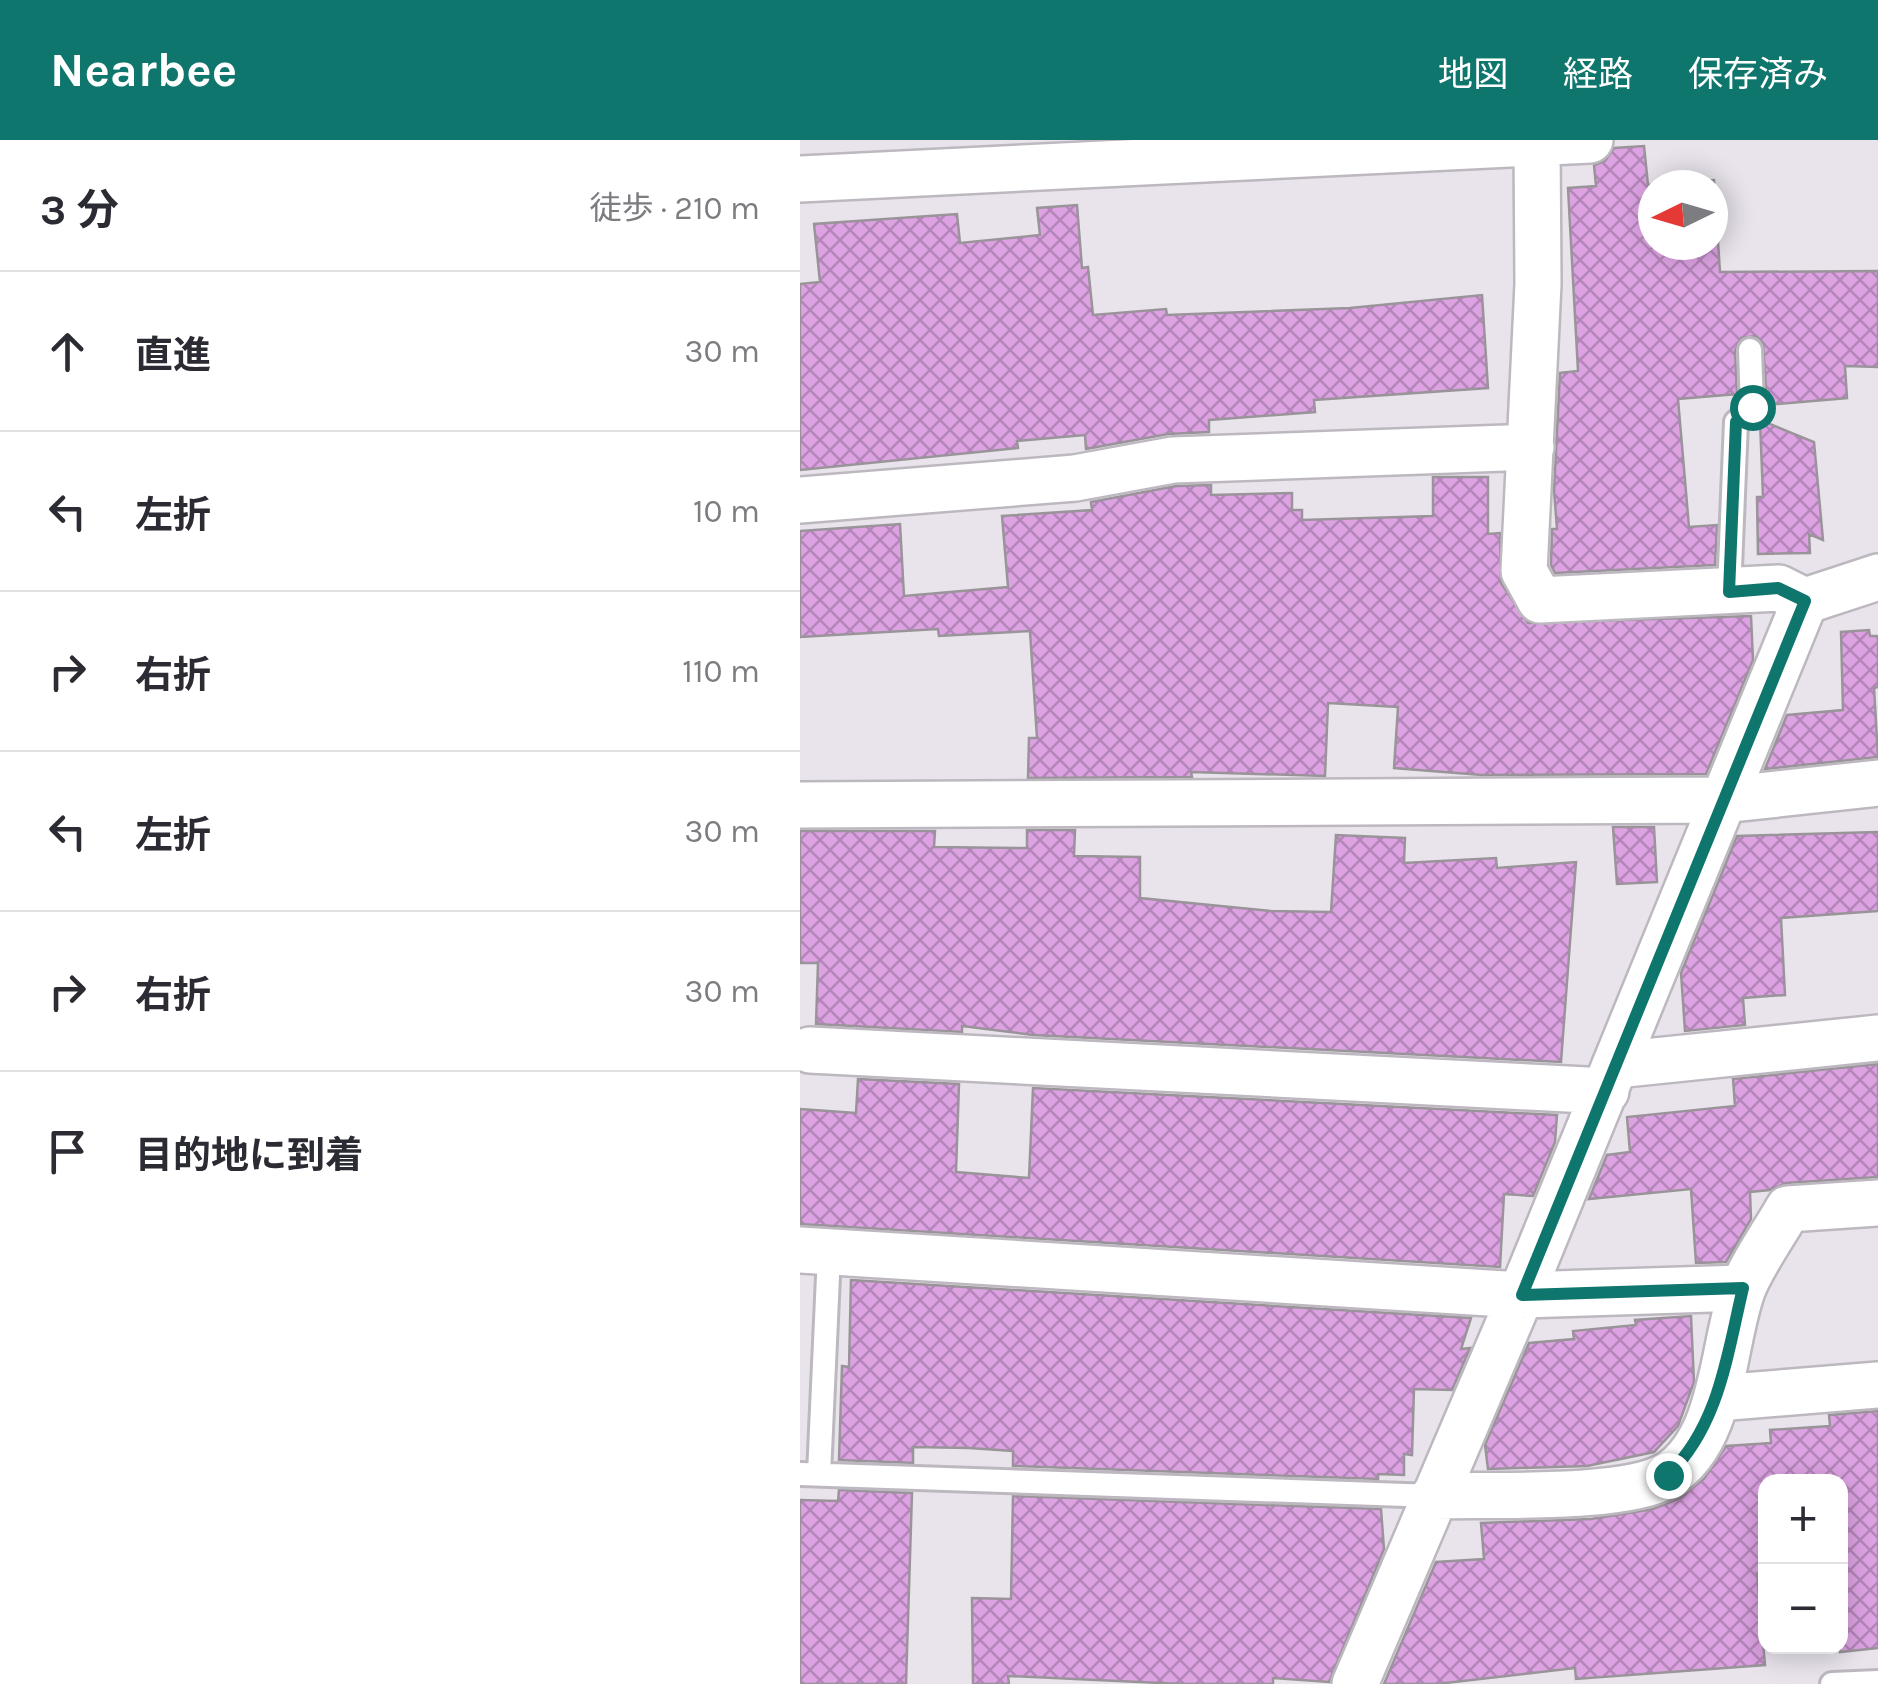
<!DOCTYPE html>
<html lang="ja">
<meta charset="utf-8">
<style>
:root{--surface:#fff;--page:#f7f7f7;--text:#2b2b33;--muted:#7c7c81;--line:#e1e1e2;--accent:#0f766e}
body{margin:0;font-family:Karla,"Noto Sans JP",sans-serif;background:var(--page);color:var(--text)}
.controls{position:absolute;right:30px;bottom:30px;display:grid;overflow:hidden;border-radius:20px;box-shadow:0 5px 25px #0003}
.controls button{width:90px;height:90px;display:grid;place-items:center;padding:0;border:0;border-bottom:2px solid var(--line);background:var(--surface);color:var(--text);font:50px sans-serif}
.compass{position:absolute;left:838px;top:30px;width:90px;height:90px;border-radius:50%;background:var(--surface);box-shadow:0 5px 25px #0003;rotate:265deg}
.stop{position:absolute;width:30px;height:30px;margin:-22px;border:8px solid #0f766e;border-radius:50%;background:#fff}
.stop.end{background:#0f766e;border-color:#fff;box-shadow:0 2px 10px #0008}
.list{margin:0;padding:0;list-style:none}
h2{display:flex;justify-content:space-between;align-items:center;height:130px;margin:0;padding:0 40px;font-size:42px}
h2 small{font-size:32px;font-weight:400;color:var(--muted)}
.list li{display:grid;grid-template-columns:65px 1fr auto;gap:30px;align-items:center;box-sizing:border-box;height:160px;padding:0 40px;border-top:2px solid var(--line)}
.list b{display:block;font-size:38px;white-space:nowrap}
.list em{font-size:32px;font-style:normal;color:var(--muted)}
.icon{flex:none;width:55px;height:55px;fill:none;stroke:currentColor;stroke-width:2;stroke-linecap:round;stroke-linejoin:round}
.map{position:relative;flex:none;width:1078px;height:1544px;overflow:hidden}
header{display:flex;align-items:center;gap:60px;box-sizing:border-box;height:140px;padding:0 50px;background:var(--accent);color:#fff}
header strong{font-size:48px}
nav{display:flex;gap:55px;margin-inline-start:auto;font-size:35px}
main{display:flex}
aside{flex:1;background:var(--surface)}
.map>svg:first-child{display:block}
.building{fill:url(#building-cross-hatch);stroke:#9a949a;stroke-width:2.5;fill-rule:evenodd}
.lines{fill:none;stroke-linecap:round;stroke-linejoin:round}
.lane-casing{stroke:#bdb8c0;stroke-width:28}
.street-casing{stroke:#bdb8c0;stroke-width:50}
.lane{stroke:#fff;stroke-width:22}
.street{stroke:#fff;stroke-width:45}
.route{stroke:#0f766e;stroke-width:12}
</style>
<header>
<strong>Nearbee</strong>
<nav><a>地図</a><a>経路</a><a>保存済み</a></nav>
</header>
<main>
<aside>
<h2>3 分<small>徒歩 · 210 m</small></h2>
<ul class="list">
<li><svg class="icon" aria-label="ahead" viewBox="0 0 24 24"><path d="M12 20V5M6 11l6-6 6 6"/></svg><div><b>直進</b></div><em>30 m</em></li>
<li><svg class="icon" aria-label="left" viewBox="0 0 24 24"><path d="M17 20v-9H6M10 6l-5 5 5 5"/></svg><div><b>左折</b></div><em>10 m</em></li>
<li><svg class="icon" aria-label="right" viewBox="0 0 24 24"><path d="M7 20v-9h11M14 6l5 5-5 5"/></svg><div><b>右折</b></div><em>110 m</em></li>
<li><svg class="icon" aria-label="left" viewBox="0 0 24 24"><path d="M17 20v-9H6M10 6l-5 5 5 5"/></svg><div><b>左折</b></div><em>30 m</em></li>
<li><svg class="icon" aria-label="right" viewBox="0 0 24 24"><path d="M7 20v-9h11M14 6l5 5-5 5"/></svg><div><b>右折</b></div><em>30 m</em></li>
<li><svg class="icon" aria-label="arrive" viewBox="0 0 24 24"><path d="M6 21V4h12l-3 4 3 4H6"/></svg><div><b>目的地に到着</b></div></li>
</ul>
</aside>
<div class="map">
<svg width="1078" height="1544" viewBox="0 0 1078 1544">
<defs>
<pattern id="building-cross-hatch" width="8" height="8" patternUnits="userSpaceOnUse" patternTransform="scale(2.5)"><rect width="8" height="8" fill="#dca2e2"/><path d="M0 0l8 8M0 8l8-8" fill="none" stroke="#b385b8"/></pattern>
</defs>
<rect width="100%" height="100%" fill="#e9e4ec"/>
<!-- building -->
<path class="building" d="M844,6L848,45L914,40L920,132L1078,131V227L1045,226L1047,258L967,265L963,203L956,196L941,198L935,211L937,254L878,259L889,387L917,385L915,425L755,433L751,425L752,389H757L754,350L760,233L778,231L768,48L796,46L794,25L805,21L814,8ZM853,45H913V105H853Z
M277,65L282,128L288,127L293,175L366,169L367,175L550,168L682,155L688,248L514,260L515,272L409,280V292L368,294L286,309L285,295L217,301L218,308L0,330V144L20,142L14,84L157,74L160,103L240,95L237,68Z
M960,280L1014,302L1023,400L1009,394L1010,413L958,414L957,357H963Z
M633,337H688V394L700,393L701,443L728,483L951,476L953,520L906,634L682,635L594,628L598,567L528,563L525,636L391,632L392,637L228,638L229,598H237L230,491L139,496L138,489L0,497V391L100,384L104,456L208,447L202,376L292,370L291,362L376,346L411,345V355L492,353V370H502V380L633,376Z
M1069,490L1070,496H1078V547L1074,548L1078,617L965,629L987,575L1043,570L1041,492Z
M813,687H854L857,742L817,744Z
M227,690H275L274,716L340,717V758L471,771L531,772L536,695L605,698L604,723L696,718L697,728L776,722L761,922L233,895L162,886V892L16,884L18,823H0V691H135L134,707L227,708Z
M1078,692V771L981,778L985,855L943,858L945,885L885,891L881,833L937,696Z
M1078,924V1037L986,1043L970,1050L950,1052L951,1079L926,1122L896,1123L891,1049L789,1059L807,1015L830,1012L827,977L935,966L933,939Z
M58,939L159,944L156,1032L229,1038L233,948L757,975L755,1002L733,1056L704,1054L700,1127L0,1084V969L56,973Z
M51,1140L671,1178L661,1209L670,1208L652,1250L614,1249L612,1315L604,1314V1335L578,1334V1339L213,1326V1311L169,1308L113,1307V1323L39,1320L42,1226L49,1227Z
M891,1176L894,1242L878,1286L854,1312L787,1326L688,1329L685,1305L729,1203L774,1199L773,1191L836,1185L835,1180Z
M1078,1271V1508L1040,1512V1342H966V1432L957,1433L965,1525L776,1539L775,1528L637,1544H584L636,1422L684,1419L681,1383L791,1379L853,1369L878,1359L904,1339L926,1306L971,1303L970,1290L1030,1286L1029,1275Z
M39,1350L112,1353L106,1544H0V1360L38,1361Z
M213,1356L581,1369L584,1409L529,1542L473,1538V1544H382L208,1536L209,1544H173L172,1458L211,1459Z"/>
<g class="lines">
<!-- lane casing -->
<g class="lane-casing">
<path id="lane" d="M929,452L936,282L952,267L950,210
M0,1334L634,1356
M19,1334L29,1114
M1032,1544L1078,1542"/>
</g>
<!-- street casing -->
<g class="street-casing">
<path id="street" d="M737,3L738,144L724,431L740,460L979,448L1005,461
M0,39L790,0
M0,360L275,338L373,320L731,307
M0,665L923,660L1078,643
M10,910L806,951
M816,925L1078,898
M0,1110L721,1155L943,1148
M918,1258L1078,1245
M634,1356C688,1354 825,1361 868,1335C925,1300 922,1203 943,1148C954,1121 974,1094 988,1069L1078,1063
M555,1544L721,1155L1005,461L1078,437"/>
</g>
<!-- lane -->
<use href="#lane" class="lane"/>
<!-- street -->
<use href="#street" class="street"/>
</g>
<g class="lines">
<!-- route -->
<path class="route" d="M868,1335C919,1286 927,1215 943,1148L722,1155L1005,461L978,448L929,452L936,282L952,267"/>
</g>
</svg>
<div class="controls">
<button>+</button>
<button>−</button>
</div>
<svg class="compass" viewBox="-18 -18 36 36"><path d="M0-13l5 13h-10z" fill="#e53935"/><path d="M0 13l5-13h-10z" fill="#7c7c81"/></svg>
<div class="stop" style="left:952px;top:267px"></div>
<div class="stop end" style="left:868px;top:1335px"></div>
</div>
</main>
